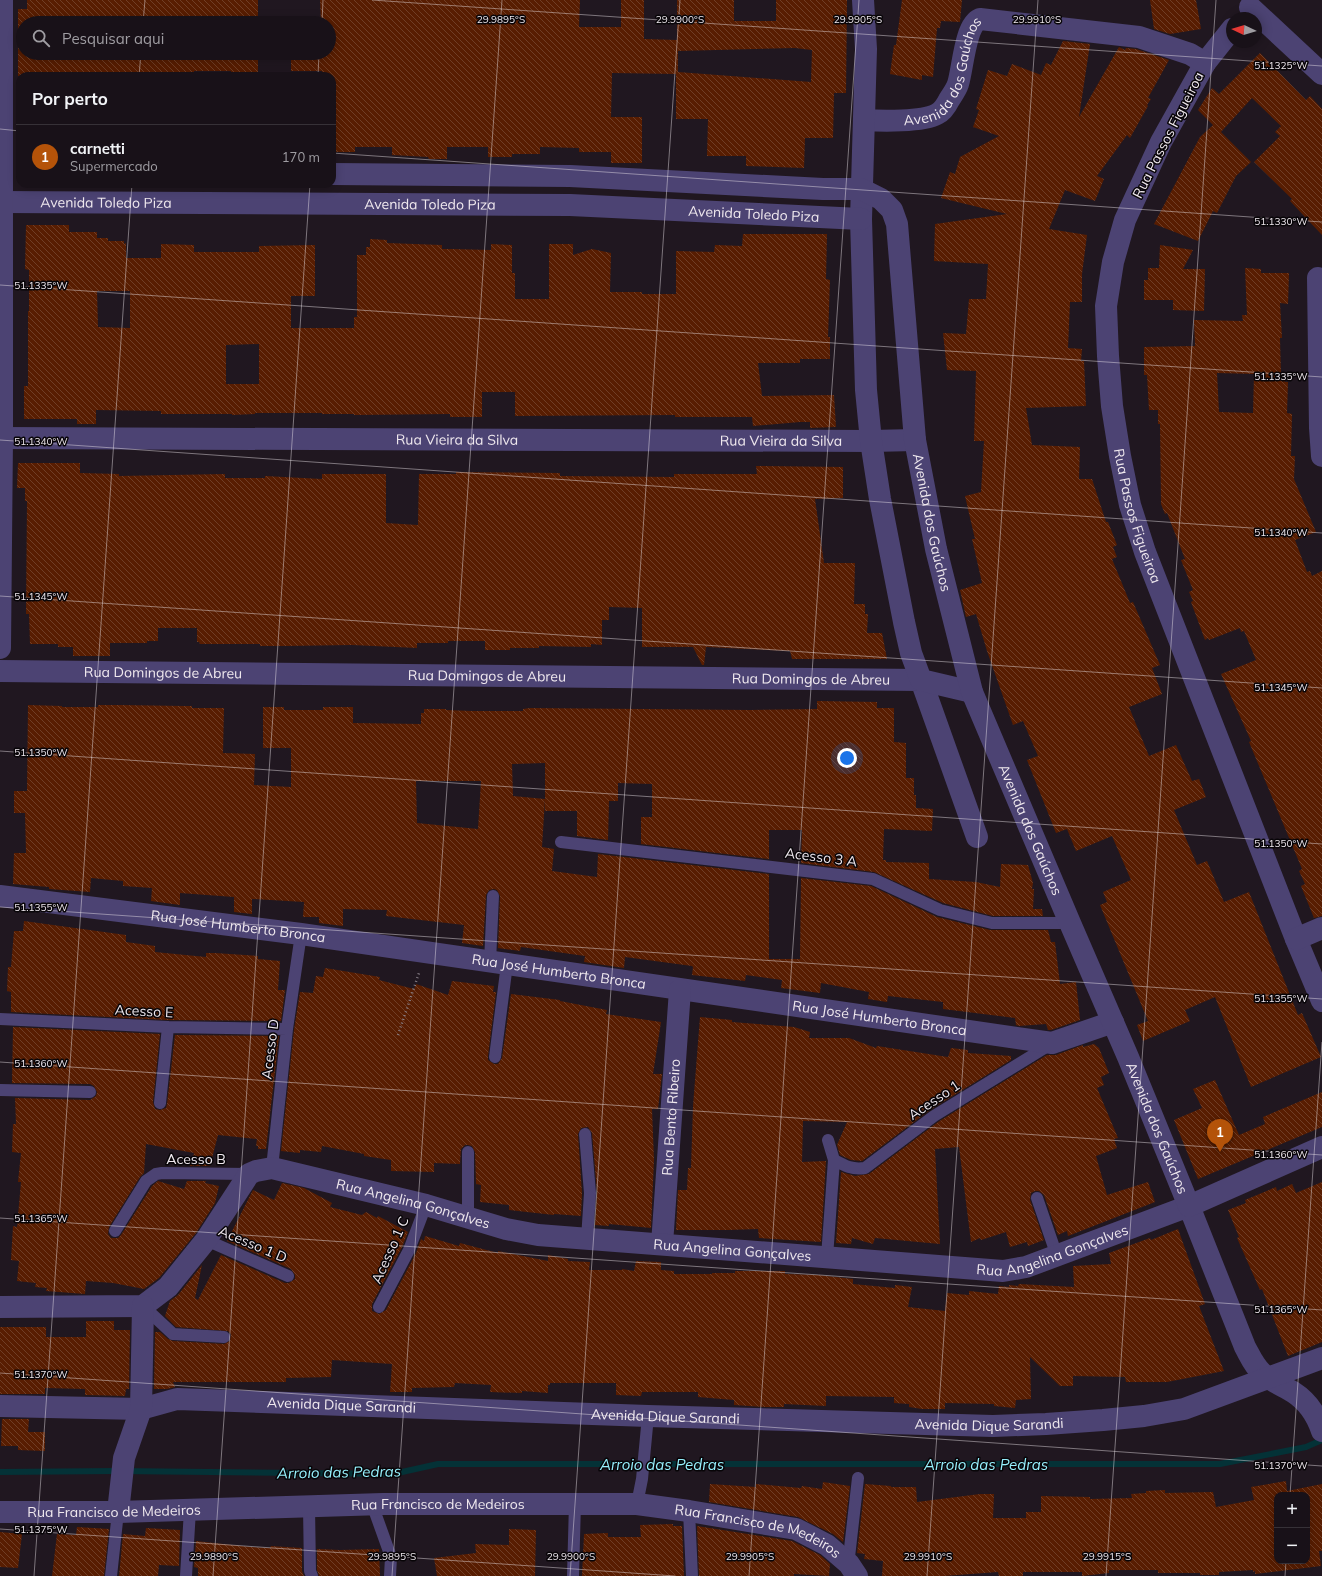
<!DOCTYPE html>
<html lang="pt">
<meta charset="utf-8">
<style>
:root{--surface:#181118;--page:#251f25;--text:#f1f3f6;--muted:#9f9da2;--line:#363137;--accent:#b45309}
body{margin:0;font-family:Mulish,sans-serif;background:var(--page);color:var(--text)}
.controls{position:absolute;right:12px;bottom:12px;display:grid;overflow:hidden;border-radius:8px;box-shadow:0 2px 10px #0003}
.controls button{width:36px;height:36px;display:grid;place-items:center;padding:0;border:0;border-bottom:1px solid var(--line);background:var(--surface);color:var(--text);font:20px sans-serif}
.compass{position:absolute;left:1226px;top:12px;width:36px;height:36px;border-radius:50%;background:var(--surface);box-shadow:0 2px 10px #0003;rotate:274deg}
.you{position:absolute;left:847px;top:758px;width:14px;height:14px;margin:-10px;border:3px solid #fff;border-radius:50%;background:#1a73e8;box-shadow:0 0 0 6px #1a73e833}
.badge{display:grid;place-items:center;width:26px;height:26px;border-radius:50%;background:var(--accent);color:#fff;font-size:13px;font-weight:700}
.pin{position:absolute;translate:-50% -33px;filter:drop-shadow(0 1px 2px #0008)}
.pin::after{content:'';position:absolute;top:21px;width:14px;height:12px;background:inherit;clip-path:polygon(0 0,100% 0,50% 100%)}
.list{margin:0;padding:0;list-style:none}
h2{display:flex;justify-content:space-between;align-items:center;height:52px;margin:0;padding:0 16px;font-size:17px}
h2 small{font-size:13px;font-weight:400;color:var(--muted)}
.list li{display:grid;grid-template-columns:26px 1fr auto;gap:12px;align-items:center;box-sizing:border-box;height:64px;padding:0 16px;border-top:1px solid var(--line)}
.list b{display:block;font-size:15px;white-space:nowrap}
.list p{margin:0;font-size:13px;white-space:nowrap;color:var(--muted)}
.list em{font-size:13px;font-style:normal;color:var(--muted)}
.icon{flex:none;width:22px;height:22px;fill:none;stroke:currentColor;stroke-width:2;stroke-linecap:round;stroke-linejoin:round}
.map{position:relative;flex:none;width:1322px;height:1576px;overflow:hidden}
.search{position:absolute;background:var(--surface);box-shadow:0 2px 10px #0003;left:16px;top:16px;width:320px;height:44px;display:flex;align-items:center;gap:10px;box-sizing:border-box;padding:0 14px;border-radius:22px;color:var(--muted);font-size:15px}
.panel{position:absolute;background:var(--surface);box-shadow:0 2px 10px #0003;left:16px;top:72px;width:320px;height:116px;border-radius:12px}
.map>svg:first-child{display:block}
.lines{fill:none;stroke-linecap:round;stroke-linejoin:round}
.stream{stroke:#043237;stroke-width:6}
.building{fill:url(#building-back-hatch);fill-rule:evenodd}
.path{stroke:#8a828a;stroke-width:2.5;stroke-dasharray:1 3;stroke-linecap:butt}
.service{stroke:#4c4373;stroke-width:12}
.minor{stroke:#4c4373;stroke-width:22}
.tertiary{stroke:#4c4373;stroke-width:22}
.ticks{fill:none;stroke:#efe8ee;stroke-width:1;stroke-opacity:0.45}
.labels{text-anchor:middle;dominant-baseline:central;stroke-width:3;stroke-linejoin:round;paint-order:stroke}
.street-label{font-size:14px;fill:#efe8ee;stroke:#080508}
.water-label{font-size:15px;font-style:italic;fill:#96f1fd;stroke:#080508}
.ticks-label{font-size:10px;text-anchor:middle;fill:#efe8ee;stroke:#080508;stroke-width:3;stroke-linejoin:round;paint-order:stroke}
</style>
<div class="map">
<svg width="1322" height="1576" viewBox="0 0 1322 1576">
<defs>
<pattern id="building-back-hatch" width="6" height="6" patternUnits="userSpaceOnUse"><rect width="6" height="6" fill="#581d01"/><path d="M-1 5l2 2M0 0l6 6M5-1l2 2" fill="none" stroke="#703e26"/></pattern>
</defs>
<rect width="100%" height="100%" fill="#201720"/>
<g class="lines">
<!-- stream -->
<path class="stream" d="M0,1472L117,1471L393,1474L438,1464H1220L1306,1447L1322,1440"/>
</g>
<!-- building -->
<path class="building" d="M27,0H258V23H195V21L161,20V23H23V53H258V76H231V71H194V76H18V9H27Z
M320,0H580L579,27H621V0H644V39L677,40V0H734V21H776V0H847L846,93H834L833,138H805L804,168L746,166V156H707L708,119H676V74L612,73L611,117H642V163H611V152H579V148L540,147V154H512V157H488V147H447V159H429L428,157L392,155V147H355V152H332V76H322V71H291V53H329V23H321ZM795,48L812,50L811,82L678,72V51Z
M902,0H962L960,22L941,21L940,28H937L933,77L922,75V80L890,74L894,45H896Z
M1150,0H1196L1201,29L1170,34L1154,29Z
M1063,41L1090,44L1079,117L1119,47L1125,50L1126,48L1136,49L1169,60L1148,98L1151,99L1147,105L1148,106L1130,138L1127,135L1097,176L1104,179L1095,201L1065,190L1049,229L1087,235L1082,274V302H1070L1068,348L1082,349L1081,361H1084L1086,406L1026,408L1032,445L1080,447L1079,479H1092L1106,522H1108L1117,545L1113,547L1117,557L1112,559L1130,603L1133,602L1160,665L1152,668L1162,694L1129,707L1149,756L1176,745L1192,781L1199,779L1206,797L1174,810L1197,865L1207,861L1224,902L1249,892L1298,1015L1302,1013L1321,1057L1251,1087L1215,997L1185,1010L1190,1021L1143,1041L1137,1025L1148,1021L1100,905L1107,902L1103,892L1131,880L1112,836L1076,851L1067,829L1056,833L1027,760L1038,756L1023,721L1013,725L987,651L976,614L966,617L960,590L982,583L972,539H975L965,496L981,492L984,441H974L976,371L947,370L943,333L966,334L969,299H986L988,264L934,261L935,224L1007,214L941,198L950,172L955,174L960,157L999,136L973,127L979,110L976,109L988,70L1007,76L1012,64L1041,75L1046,63L1051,65Z
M1260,53L1306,100L1310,96L1322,109V235L1290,201L1292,199L1254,162L1280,136L1275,132L1281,126L1252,98L1221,132L1251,162L1236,176L1217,213L1213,211L1198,241L1154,224L1200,137L1213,125L1198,110L1212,88L1219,94Z
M26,225H69V232H97V238H108V241H124V244L126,243V258H161V244L194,245V252H259V246L315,245V296H291V328H354V317H357V255H366V247H370V239L387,240V243L442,245V249H451L491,250V244L512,245V273H515V299H549V244H573V255L592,249L611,253L610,292H642V294H676V251L714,252L715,245L742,246L743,234H827L826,279L830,280L828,337H830V359H800V363H758L762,396L834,395L836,427L810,428V422H800L753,426L752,417H675V415L515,416V392H482V417H450V414L354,415V414H322V413H255V414L232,415V414H161V411L96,410V424H77V419H24V386H28V311H29V270L25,269ZM97,291H130V328L98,327ZM259,344V384H226V345Z
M1160,245L1193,250L1183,269H1205L1204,311L1173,310V300H1144V280H1148V268H1159Z
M1245,268L1261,269V273H1289L1288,304L1280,303L1282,338H1280L1281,375H1285V382H1288L1287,413L1292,414L1291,456H1295L1294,479L1316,532L1295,540L1307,572L1310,571L1312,576L1322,571V916L1314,918L1301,886L1305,884L1299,871L1302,869L1249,742L1251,741L1221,674L1256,660L1244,631L1241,632L1240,628L1209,640L1208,638L1205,640L1191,602L1193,601L1189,592L1193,590L1181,560L1185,559L1167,513L1165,514L1161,504L1160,424H1158V410H1149L1147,375H1144V347L1195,346L1194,320L1243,321L1242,315H1247ZM1217,373L1254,374L1253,413L1219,412Z
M18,463H80V473L119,474V476L225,474V478H265V476L322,479V474H386V523L418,525L419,474H456V472L560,473V476L674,477V474H757L756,466L843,467V498L815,499L824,563H855L854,604H865V614H868L867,633H882L887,659H792L790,651L706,647L704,665H702L693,647H642V608L609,607V620H602V645L591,644V647L539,646V648H510V650H485V641H448V643H417V648L352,645L287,646H260V644H200L199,642H197V628H158V641H147V643H110V656H73V647H58V644H30L29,614H26L27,501H25V488H17Z
M817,701L877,702V708H894V742L906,743V778H914V795H916V808L933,809L932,831L884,829L883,860H886V862L929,863V879L976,882L1000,887L1001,864L1028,865L1033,883L1032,889H1034L1033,909H1042L1043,916H993L943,903L874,872L801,863L802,830H769V859L641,844V817H652V784L618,783V801H609L608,840L577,836V811H545V763L512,764L513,796L545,799L542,847L554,849L552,871L597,877L598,854L769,874V959H800L801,878L871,886L937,917L990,930H1048L1051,942H1055L1060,984L1076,982L1080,1020L1051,1030H1048L1046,1024L1019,1026L1016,1025L1015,1018L943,1009V1002L888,996L887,1002L868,999L869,992L821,983L820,993L781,988L782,980L746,975L745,981L692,975L693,967L692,966L625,957L624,968L584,962L585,956L521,947L520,951L498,948L500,896L497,890L494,889L489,890L486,895L483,946L462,943L464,925L386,916L387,910L343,909V926L319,923V917H303L304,902L252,899V914L234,912V897L180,893V905L151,901L152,888L123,886V881L91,878L90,892L49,889V887L13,884L14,853H26L25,813H14V791H27L28,705L62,706V707H98V705H120L185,706H192V708H224L223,753L255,754L254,785L291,787V748H263V707H284V710H323V707H353V723L421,724V713H424V709H446V710L472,711H523V709L530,708L750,710L817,709ZM416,781H481L478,829L417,823Z
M24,921L126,935V942L155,946V952L206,957V953H215L258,956V959L280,961L278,990H285L281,1021L168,1020L11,1012V992L7,991L8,967H11L14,931H23Z
M325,968L380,977L379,980L414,989L416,984L448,995L452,981L494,986L493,992H496L488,1056V1060L494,1064H498L502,1058L511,994L560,1000V1001L607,1010L606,1014L661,1022L653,1074H662L658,1109H652L654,1160L651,1228L609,1224V1226L595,1225L597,1192L592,1133L588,1127L581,1128L578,1134L582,1193L581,1216L554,1214V1215L509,1210V1205L480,1202L481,1185L476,1184L475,1152L472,1146L468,1145H465L461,1149L460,1164L434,1163V1172L391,1171V1160L364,1156V1154L322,1146L321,1152L300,1150V1153L281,1151L294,1030L300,992L313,993L316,976L323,977Z
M700,1017L732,1020V1022L794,1027L810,1032L809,1038H849L876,1048L877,1046L948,1057L951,1048L968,1050V1053L1011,1056V1060L930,1110L862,1161L851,1160L840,1155L837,1145L847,1122L803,1121L802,1162L826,1161L821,1242L759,1238L758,1229L728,1230H676L678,1190H687L688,1168H691L693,1106Z
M13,1027L160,1034L153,1102L155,1109L160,1110L166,1108L167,1104L175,1035L279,1036L266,1149H258V1146H256L257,1139L218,1135L210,1166H190L194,1153L146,1144L144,1173L140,1177L109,1227L108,1234L111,1238H118L121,1235L152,1186L158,1181L184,1189L187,1181H206L205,1183L219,1186L215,1203L196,1233L159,1278L144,1289L113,1283L86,1281L85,1294L46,1291L47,1288L35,1287L36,1283L17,1281L19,1261L11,1260L13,1226L17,1227L21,1182H18L21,1153L12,1152L13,1124H16L15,1098L90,1100L96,1096L97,1092L94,1086L90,1084L12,1083Z
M1094,1044L1099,1048L1109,1073L1101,1077L1104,1085L1097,1088L1118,1138L1114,1139L1117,1148L1096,1156L1107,1195L1148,1182L1155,1202L1068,1236L1067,1231L1058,1235L1044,1195L1039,1191H1035L1031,1193L1030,1200L1044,1240L1028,1246L1027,1242L1010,1247L1006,1232L981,1240L980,1238L971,1242L959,1147L935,1149L940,1244L875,1238L873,1244L852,1238L851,1244L836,1243L841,1172L855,1176L869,1174L938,1122L1047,1055H1056L1083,1045V1047Z
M1215,1080L1239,1135L1265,1124L1263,1117L1322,1092V1127L1198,1179L1174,1120L1202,1108L1193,1089Z
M1322,1182V1342L1288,1356L1262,1289L1260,1290L1237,1238L1239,1237L1228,1210L1246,1203L1245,1200L1276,1187L1277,1191L1292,1184L1296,1193Z
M282,1183L304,1188L332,1203L330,1207L362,1215L366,1212L377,1218L378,1216L408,1232L402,1247L372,1304V1311L379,1314L386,1310L416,1253L421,1239L424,1241L425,1236L459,1246L460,1243L498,1253V1251L548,1261V1255L568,1259V1261L590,1262L589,1270H622V1269L634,1271L636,1261L661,1262V1270L674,1271V1274H712V1273H735V1271H785V1274L818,1275L853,1279V1284L895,1288V1285L912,1287L908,1307L945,1311L947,1293L969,1295V1291L998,1294L999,1286L1009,1287V1285L1018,1286L1019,1284L1074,1287L1073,1266L1111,1264L1109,1253L1150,1238L1151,1240L1178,1229L1205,1304L1199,1306L1224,1371L1167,1382H1126L1125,1377L1073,1376V1386H1060L1030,1357L1031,1399L1016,1400L1015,1408L994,1406V1404L945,1403V1409H922L909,1407V1404L894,1403V1397L826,1396V1406L784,1404V1407H765L734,1405V1400L698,1397V1392H642L641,1396L616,1395V1383H550V1385H548V1393L522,1391V1393L490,1392L491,1385L455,1383L454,1387L412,1388V1392H390L392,1364L332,1360L331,1377L286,1378V1382H173L175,1387L167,1389H154L155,1332H160L168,1339L173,1341L224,1344L230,1341L231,1334L228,1331L176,1327L165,1316L170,1301L178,1295L202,1265L195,1298L198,1300L221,1255L285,1283H289L295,1279V1275L291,1269L227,1241L253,1190L274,1200Z
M86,1321H114V1330H130L129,1389H126L125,1396L85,1395V1389L45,1388V1394H0V1327H46V1337H86Z
M2,1419H29L28,1432H45V1451L18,1450V1446H1Z
M1286,1481L1287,1491L1322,1484V1551H1319L1321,1566L1255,1574V1571L1253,1572V1570L1219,1572V1575H1200V1573H1158V1570H1109V1573L1082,1576V1572H1023V1576H999L998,1572L944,1576H882L883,1561L864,1559L865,1554L857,1553L865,1484L891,1486V1487H916L917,1502L980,1494H994L993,1518H1026V1512H1041V1496L1090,1497V1499L1132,1498L1131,1494L1146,1493V1491L1165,1490V1493L1213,1492L1216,1507L1254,1500L1251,1487ZM1277,1495H1307V1561H1277Z
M823,1482L850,1486L843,1542L833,1534L798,1517L709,1502L710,1484L756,1487V1484L801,1488L802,1486L822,1489Z
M673,1524V1526H682L684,1576H582L584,1534L608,1533V1537H641L640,1525Z
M697,1526L792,1541L820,1555L830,1564L829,1576L794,1574V1576H699Z
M77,1527L109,1529L104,1576H52L57,1534L76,1535Z
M146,1528L180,1530L179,1566L159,1565L158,1576H119L123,1534L145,1536Z
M509,1529L536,1530L535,1576H437L434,1558L476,1553L475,1544L509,1545Z
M0,1532L22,1534L18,1568L0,1567Z
M196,1541L251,1547L270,1548L271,1546L302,1548V1571L304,1576H198V1568L194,1567Z
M317,1549L340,1550L379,1549L380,1576H319L317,1570Z"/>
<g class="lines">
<!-- path -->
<path class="path" d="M398,1035L419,973"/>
<!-- service -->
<path class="service" d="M561,842L873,879L940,910L992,923H1070
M490,962L493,896
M0,1019L168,1027L287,1029
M495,1057L507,964
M0,1090L90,1092
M160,1103L168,1027
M585,1134L590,1193L587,1239
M828,1140L834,1160
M272,1168L287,1029L301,934
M1037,1198L1057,1256
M468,1218V1152
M115,1231L146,1181L156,1174L162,1173L249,1174
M206,1240L288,1276
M827,1257L834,1160C845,1166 852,1170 865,1168L934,1116L1051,1044
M143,1306L173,1334L224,1337
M379,1307L409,1250L426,1205
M372,1504L391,1557L390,1576
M637,1504L642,1479L648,1416
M309,1507L310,1571L312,1576
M689,1511L692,1576
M848,1566L858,1478
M111,1576L118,1512
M186,1576L190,1510
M573,1576L575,1503"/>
<!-- minor -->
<g class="minor">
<path d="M1250,7L1322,74"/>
<path id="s1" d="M1232,29L1205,63L1161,142L1125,220L1113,262L1106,306L1108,356L1112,406L1120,456L1130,505L1145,552L1296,939L1322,1001"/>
<path id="s2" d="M864,120C881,121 923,122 937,114C943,111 946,106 949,100C952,95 956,90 958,84C963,68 965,25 980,19L1139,37L1190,54L1205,63"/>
<path d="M1318,278L1320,428L1322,456"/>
<path id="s3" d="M0,438L871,441L915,440"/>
<path id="s4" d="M0,671L921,680L977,837"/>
<path id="s5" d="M0,896L301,934L1052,1043L1113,1022"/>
<path d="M1296,939L1322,928"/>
<path id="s6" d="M662,1244L680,990"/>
<path id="s7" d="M0,1307L143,1306L168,1287L206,1240L249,1174L256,1171L272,1168L426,1205L506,1229L538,1235L1003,1271L1026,1267L1189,1206L1245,1347C1250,1356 1254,1366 1262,1373C1271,1381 1283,1386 1293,1392C1307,1401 1317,1416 1322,1431"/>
<path id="s8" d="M0,1406L141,1409L177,1399L648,1416L993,1426L1046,1424L1103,1420L1144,1416L1184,1409L1322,1358"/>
<path id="s9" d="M0,1512H118L383,1504H637L689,1511L796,1529L827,1545L849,1564L857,1576"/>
<path d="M118,1512L124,1458L141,1409L143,1306"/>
</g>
<!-- tertiary -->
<g class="tertiary">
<path d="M863,0L866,49L861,219L866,390L871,441L880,499L904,622L911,653L921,680L972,692"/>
<path id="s10" d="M332,174L570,176L823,189H861L881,199L892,210L897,224L915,440L936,549L972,692L1070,923L1128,1057L1189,1206L1322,1147"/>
<path id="s11" d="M0,202L570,205L861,219"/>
<path d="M0,648L2,438V0"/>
</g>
</g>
<!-- ticks -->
<path class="ticks" d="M372,0L1322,66M143,23L145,0M322,23L323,0M139,76L141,53M318,76L319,53M0,129L20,131M332,153L1322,222M0,285L1322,377M0,440L1322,533M0,596L1322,688M0,751L1322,844M0,907L1322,999M0,1062L1322,1155M0,1218L1322,1310M0,1373L1322,1466M1290,1495L1322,1042M0,1529L675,1576M34,1576L132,184M213,1576L310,184M392,1576L502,0M570,1576L680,0M749,1576L859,0M927,1576L1038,0M1106,1576L1216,0M1285,1576L1286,1561"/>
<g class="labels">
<!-- street labels -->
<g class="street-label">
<text stroke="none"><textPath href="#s2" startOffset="110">Avenida dos Gaúchos</textPath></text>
<text transform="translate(1168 135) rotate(-63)">Rua Passos Figueiroa</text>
<text stroke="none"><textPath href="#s11" startOffset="106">Avenida Toledo Piza</textPath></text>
<text stroke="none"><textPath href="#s11" startOffset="430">Avenida Toledo Piza</textPath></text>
<text stroke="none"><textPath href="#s11" startOffset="754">Avenida Toledo Piza</textPath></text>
<text stroke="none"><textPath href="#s3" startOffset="457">Rua Vieira da Silva</textPath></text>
<text stroke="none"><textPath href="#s3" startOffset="781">Rua Vieira da Silva</textPath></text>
<text stroke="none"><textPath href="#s1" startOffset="521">Rua Passos Figueiroa</textPath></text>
<text stroke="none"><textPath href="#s10" startOffset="883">Avenida dos Gaúchos</textPath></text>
<text stroke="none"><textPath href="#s4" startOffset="163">Rua Domingos de Abreu</textPath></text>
<text stroke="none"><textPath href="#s4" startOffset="487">Rua Domingos de Abreu</textPath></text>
<text stroke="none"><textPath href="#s4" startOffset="811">Rua Domingos de Abreu</textPath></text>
<text stroke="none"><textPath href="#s10" startOffset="1207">Avenida dos Gaúchos</textPath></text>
<text transform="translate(821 857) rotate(7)">Acesso 3 A</text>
<text stroke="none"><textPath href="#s5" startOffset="240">Rua José Humberto Bronca</textPath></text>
<text stroke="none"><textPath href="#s5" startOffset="564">Rua José Humberto Bronca</textPath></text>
<text transform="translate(144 1011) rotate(3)">Acesso E</text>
<text stroke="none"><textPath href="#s5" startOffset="888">Rua José Humberto Bronca</textPath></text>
<text transform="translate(270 1049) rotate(-83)">Acesso D</text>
<text transform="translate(934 1100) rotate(-34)">Acesso 1</text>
<text stroke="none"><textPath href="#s6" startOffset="127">Rua Bento Ribeiro</textPath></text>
<text stroke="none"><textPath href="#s10" startOffset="1531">Avenida dos Gaúchos</textPath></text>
<text x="196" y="1159">Acesso B</text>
<text stroke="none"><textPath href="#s7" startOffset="483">Rua Angelina Gonçalves</textPath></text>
<text transform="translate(253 1244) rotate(23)">Acesso 1 D</text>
<text stroke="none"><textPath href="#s7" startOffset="1131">Rua Angelina Gonçalves</textPath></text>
<text transform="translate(390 1250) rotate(-66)">Acesso 1 C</text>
<text stroke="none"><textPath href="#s7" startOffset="807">Rua Angelina Gonçalves</textPath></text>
<text stroke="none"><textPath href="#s8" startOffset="343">Avenida Dique Sarandi</textPath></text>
<text stroke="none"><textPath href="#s8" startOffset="667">Avenida Dique Sarandi</textPath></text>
<text stroke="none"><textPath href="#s8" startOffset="991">Avenida Dique Sarandi</textPath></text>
<text stroke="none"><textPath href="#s9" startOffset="438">Rua Francisco de Medeiros</textPath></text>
<text stroke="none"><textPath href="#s9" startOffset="114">Rua Francisco de Medeiros</textPath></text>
<text stroke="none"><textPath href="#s9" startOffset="762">Rua Francisco de Medeiros</textPath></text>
</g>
<!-- water labels -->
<g class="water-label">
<text x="662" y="1464">Arroio das Pedras</text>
<text x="986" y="1464">Arroio das Pedras</text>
<text transform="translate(339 1472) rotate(-1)">Arroio das Pedras</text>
</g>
</g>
<g class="ticks-label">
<text x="501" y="23">29.9895°S</text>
<text x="680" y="23">29.9900°S</text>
<text x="858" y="23">29.9905°S</text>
<text x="1037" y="23">29.9910°S</text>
<text x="1281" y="69">51.1325°W</text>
<text x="1281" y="225">51.1330°W</text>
<text x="41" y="289">51.1335°W</text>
<text x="1281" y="380">51.1335°W</text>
<text x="41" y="445">51.1340°W</text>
<text x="1281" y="536">51.1340°W</text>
<text x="41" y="600">51.1345°W</text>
<text x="1281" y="691">51.1345°W</text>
<text x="41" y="756">51.1350°W</text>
<text x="1281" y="847">51.1350°W</text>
<text x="41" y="911">51.1355°W</text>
<text x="1281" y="1002">51.1355°W</text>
<text x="41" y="1067">51.1360°W</text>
<text x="1281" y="1158">51.1360°W</text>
<text x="41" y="1222">51.1365°W</text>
<text x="1281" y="1313">51.1365°W</text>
<text x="41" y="1378">51.1370°W</text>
<text x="1281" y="1469">51.1370°W</text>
<text x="41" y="1533">51.1375°W</text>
<text x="214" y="1560">29.9890°S</text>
<text x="392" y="1560">29.9895°S</text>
<text x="571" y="1560">29.9900°S</text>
<text x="750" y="1560">29.9905°S</text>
<text x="928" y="1560">29.9910°S</text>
<text x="1107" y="1560">29.9915°S</text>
</g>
</svg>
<div class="controls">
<button>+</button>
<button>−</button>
</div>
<svg class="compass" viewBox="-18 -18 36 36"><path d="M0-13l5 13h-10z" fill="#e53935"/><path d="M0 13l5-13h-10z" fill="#9f9da2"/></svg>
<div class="you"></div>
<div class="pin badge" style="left:1220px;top:1152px">1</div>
<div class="search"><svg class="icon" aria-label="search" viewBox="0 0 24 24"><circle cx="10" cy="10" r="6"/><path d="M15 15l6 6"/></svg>Pesquisar aqui</div>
<section class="panel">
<h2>Por perto<small></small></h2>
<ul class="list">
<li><span class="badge">1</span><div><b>carnetti</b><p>Supermercado</p></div><em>170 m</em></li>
</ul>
</section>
</div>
